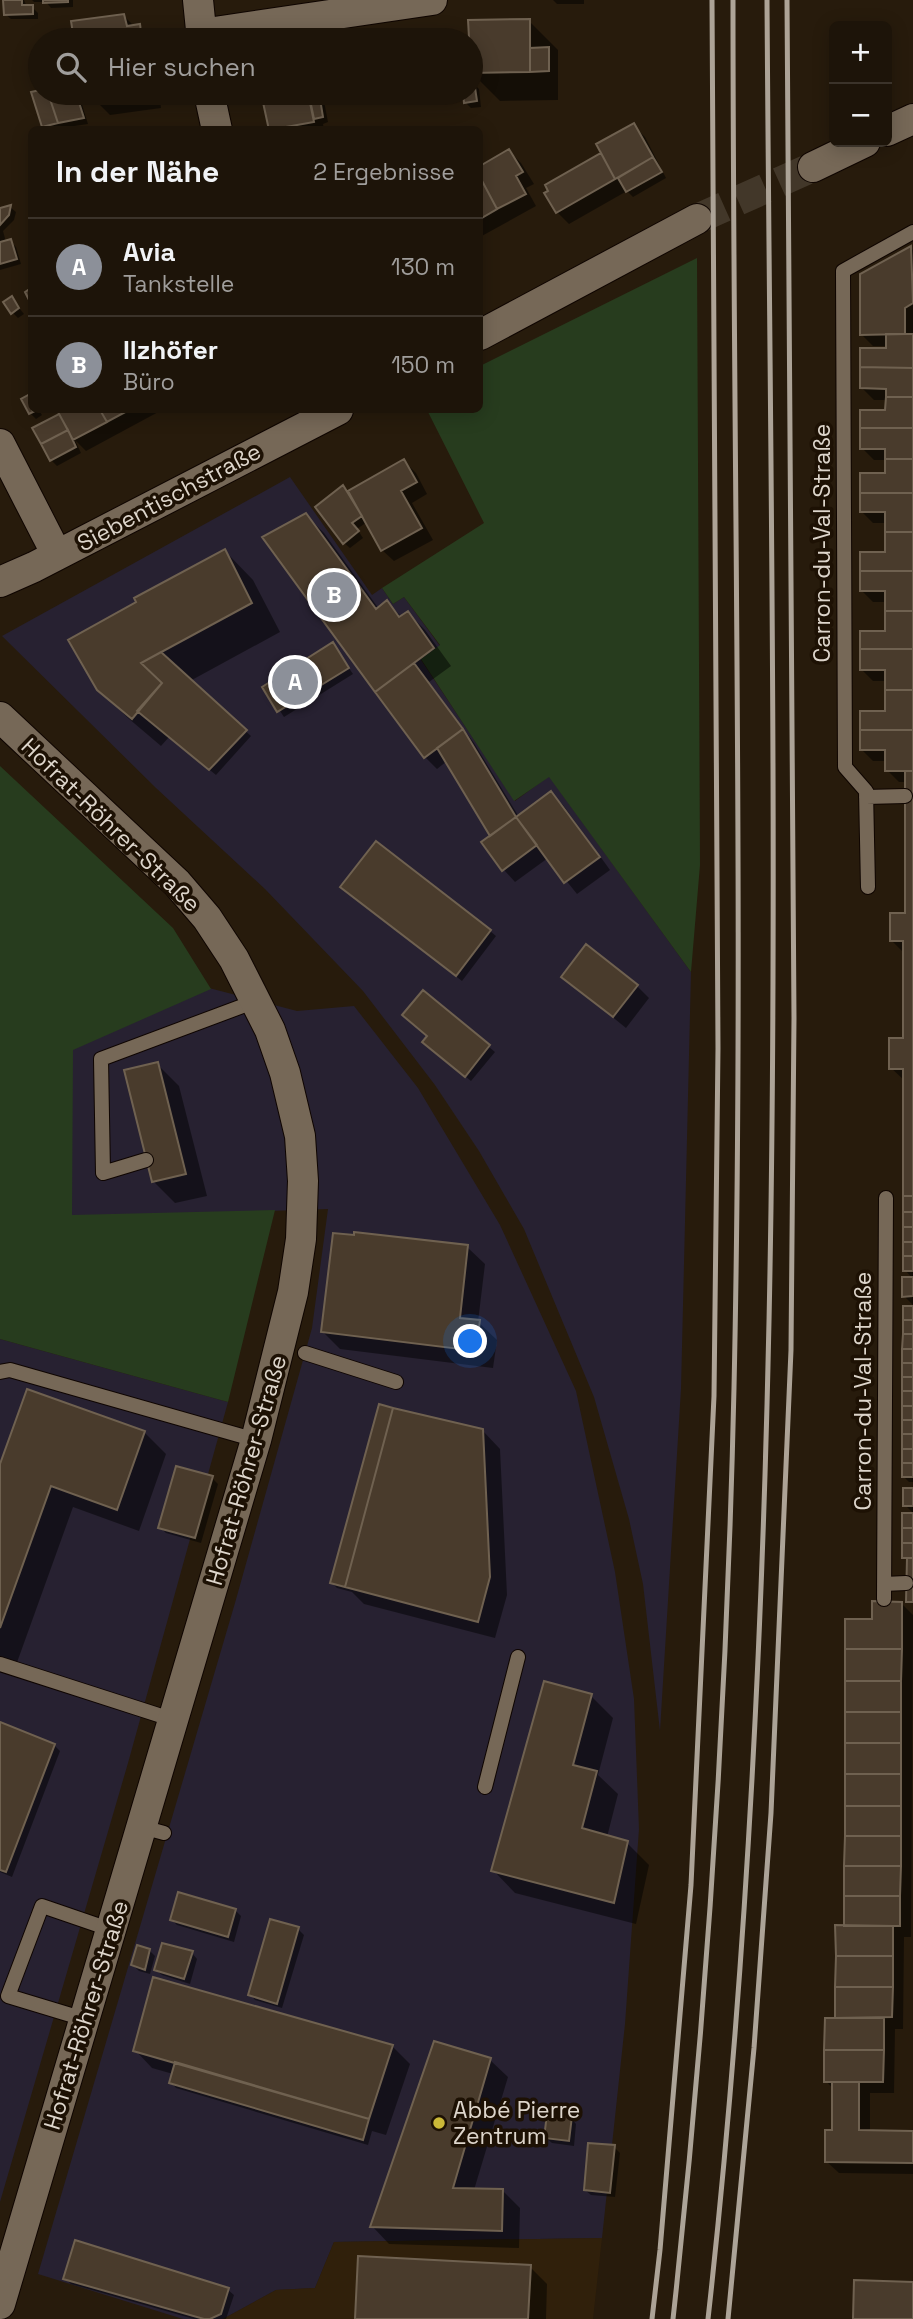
<!DOCTYPE html>
<html lang="de">
<meta charset="utf-8">
<style>
:root{--surface:#1d1409;--page:#251d12;--text:#f1f3f6;--muted:#a09e9c;--line:#3b332a;--accent:#8c9099}
body{margin:0;font-family:"Space Grotesk",sans-serif;background:var(--page);color:var(--text)}
.controls{position:absolute;right:21px;top:21px;display:grid;overflow:hidden;border-radius:10px;box-shadow:0 4px 18px #0003}
.controls button{width:63px;height:63px;display:grid;place-items:center;padding:0;border:0;border-bottom:2px solid var(--line);background:var(--surface);color:var(--text);font:35px sans-serif}
.you{position:absolute;left:471px;top:1342px;width:24px;height:24px;margin:-18px;border:5px solid #fff;border-radius:50%;background:#1a73e8;box-shadow:0 0 0 10px #1a73e833}
.badge{display:grid;place-items:center;width:46px;height:46px;border-radius:50%;background:var(--accent);color:#fff;font-size:23px;font-weight:700}
.pin{position:absolute;translate:-50% -50%;border:4px solid #fff;box-shadow:0 2px 7px #0006}
.list{margin:0;padding:0;list-style:none}
h2{display:flex;justify-content:space-between;align-items:center;height:91px;margin:0;padding:0 28px;font-size:30px}
h2 small{font-size:23px;font-weight:400;color:var(--muted)}
.list li{display:grid;grid-template-columns:46px 1fr auto;gap:21px;align-items:center;box-sizing:border-box;height:98px;padding:0 28px;border-top:2px solid var(--line)}
.list b{display:block;font-size:26px;white-space:nowrap}
.list p{margin:0;font-size:23px;white-space:nowrap;color:var(--muted)}
.list em{font-size:23px;font-style:normal;color:var(--muted)}
.icon{flex:none;width:38px;height:38px;fill:none;stroke:currentColor;stroke-width:2;stroke-linecap:round;stroke-linejoin:round}
.map{position:relative;flex:none;width:913px;height:2319px;overflow:hidden}
.search{position:absolute;background:var(--surface);box-shadow:0 4px 18px #0003;left:28px;top:28px;width:455px;height:77px;display:flex;align-items:center;gap:18px;box-sizing:border-box;padding:0 24px;border-radius:38px;color:var(--muted);font-size:26px}
.panel{position:absolute;background:var(--surface);box-shadow:0 4px 18px #0003;left:28px;top:126px;width:455px;height:287px;border-radius:10px}
.map>svg:first-child{display:block}
.commercial{fill:#272131}
.built{fill:#30200b}
.green{fill:#273c1e}
.shadow{fill:#0007}
.building{fill:#493b2c;stroke:#6f6150;stroke-width:2}
.lines{fill:none;stroke-linecap:round;stroke-linejoin:round}
.street-tunnel{stroke:#423729;stroke-width:30;stroke-dasharray:30 15;stroke-linecap:butt}
.lane-casing{stroke:#0f0500;stroke-width:16}
.street-casing{stroke:#0f0500;stroke-width:32}
.lane{stroke:#766857;stroke-width:14}
.street{stroke:#766857;stroke-width:30}
.rail{stroke:#aca397;stroke-width:5}
.poi-dot{fill:#ccb938;stroke:#1d1104;stroke-width:2.5}
.labels{text-anchor:middle;dominant-baseline:central;stroke-width:7;stroke-linejoin:round;paint-order:stroke}
.street-label{font-size:23px;fill:#ddd5cb;stroke:#1d1104}
.poi-label{font-size:23px;fill:#ddd5cb;stroke:#1d1104;text-anchor:start}
</style>
<div class="map">
<svg width="913" height="2319" viewBox="0 0 913 2319">
<rect width="100%" height="100%" fill="#271b0c"/>
<!-- commercial -->
<path class="commercial" d="M290,477L372,595L382,588L393,604L404,597L440,646L421,660L515,801L549,776L691,972L681,1389L660,1731L643,1584L629,1519L594,1397L524,1229L479,1151L435,1085L363,991L265,889L156,788L2,636Z
M209,988L297,1011L354,1006L418,1088L500,1225L576,1391L615,1572L634,1699L639,1829L625,2024L602,2238L334,2242L315,2288L276,2290L223,2319H183L38,2274L235,1603L312,1328L328,1209L68,1218L71,1048Z
M0,1339L228,1402L128,1763L0,2202Z"/>
<!-- built -->
<path class="built" d="M602,2238L593,2319H223L276,2290L315,2288L334,2242Z"/>
<!-- green -->
<path class="green" d="M697,258L700,865L691,972L549,777L514,801L421,659L440,645L404,597L393,604L382,588L484,523L427,410H480V366Z
M0,766L173,928L211,989L73,1050L72,1215L275,1210L228,1402L0,1339Z"/>
<!-- shadow -->
<path class="shadow" d="M5,0H24L27,7H32L38,13V19H11L5,14Z
M32,0H73V7L51,8L46,2H34Z
M553,0H584V4H557Z
M124,16L135,27L140,26L154,40H76L73,23Z
M529,21L558,50V100L500,101L477,78H471V40Z
M473,83L479,89L481,107L471,108L466,103L464,93H471V84Z
M40,92L48,93L52,97L75,93L80,98L88,124L47,130L43,126L33,94Z
M88,93H159L161,108L110,115Z
M263,93H317L324,101L328,122L323,124L324,130H270Z
M633,125L645,137L666,178L633,197L627,191L569,224L557,212L551,191L603,154Z
M509,151L521,163L534,184L526,188L536,206L480,237V167Z
M10,207L16,212L14,220L3,231L6,242L10,241L16,247L21,264L0,270V210Z
M911,248L913,250V1305L904,1296L913,1279L905,1270V1081L891,1068L905,1040V954L892,941L906,914L907,782H899L887,770V761H873L861,749L887,713V681H873L861,669L887,632V602H873L861,590L887,554V523H873L861,511L887,475V460H874L862,448L887,411L888,400H874L862,388L888,350V346H873L861,334V275Z
M11,298L24,314L18,318L12,312Z
M29,397L32,410H39L42,415L36,419L30,413Z
M58,410H162L86,451L75,440L81,453L57,466L51,460L34,429L61,415Z
M404,461L416,473L427,494L412,503L433,540L394,561L382,550L367,522L357,529L363,538L350,548L344,543L343,488L348,493Z
M306,515L324,533L379,609L387,603L402,617L408,613L425,630L451,666L429,682L474,743L519,817L551,793L563,805L610,870L577,894L548,858L515,882L504,870L484,843L493,836L447,761L437,769L425,757L376,691Z
M225,551L253,580L280,632L190,681L251,736L216,775L169,737L161,746L128,718L98,689Z
M333,645L353,674L284,717L264,687Z
M348,893L490,931L496,936L462,981Z
M563,977L637,986L649,998L626,1028Z
M423,992L495,1052L471,1081L430,1047Z
M157,1064L179,1086L207,1196L175,1203L153,1181Z
M467,1247L485,1264L478,1322L497,1340L493,1368L340,1349L323,1332Z
M913,1307V1482H909L904,1477Z
M483,1431L500,1449L507,1595L495,1638L364,1604L352,1592L337,1588L332,1583Z
M144,1432L166,1454L139,1531L73,1507L15,1668L0,1662V1469Z
M212,1478L218,1484L201,1543L166,1533L160,1527Z
M913,1489V1513L905,1505Z
M901,1603L913,1615L911,1937H904L903,2029H895L894,2093H870V2132L913,2133V2174L839,2173L827,2162L834,2131V2090L826,2081L837,2020V1927H846L873,1620Z
M591,1696L613,1718L598,1775L618,1794L607,1837L627,1843L649,1865L636,1924L515,1893L493,1870Z
M0,1724L54,1745L60,1751L12,1877L0,1872Z
M235,1910L241,1916L234,1942L177,1925L172,1920Z
M298,1929L304,1935L282,2008L255,2000L250,1994Z
M150,1951L155,1956L150,1974L139,1971L133,1965Z
M192,1953L197,1959L190,1984L162,1975L156,1970Z
M154,1979L393,2047L410,2064L386,2135L372,2131L368,2145L176,2088L171,2082L173,2074L152,2068L135,2050Z
M490,2060L508,2077L474,2190L503,2191L520,2208L519,2248L389,2244L372,2226Z
M571,2118L576,2124L574,2146L552,2143L546,2138Z
M614,2147L620,2153L615,2197L591,2195L585,2190Z
M530,2267L547,2284L546,2319H357Z
M65,2278L228,2290L234,2295L226,2319H194L71,2284Z"/>
<!-- building -->
<path class="building" d="M3,0H22V5H33V14L4,15Z
M43,0H68V2L43,3Z
M124,14L127,26L140,24L142,40H74L71,21Z
M530,19V72L471,73L468,20Z
M549,47V71L530,72V48Z
M474,81L477,101L464,103L463,93H471V82Z
M40,90V93H48L58,123L42,127L31,92Z
M63,93H76L84,118L58,123L49,96Z
M261,93H308L314,122L269,130Z
M319,93L323,117L314,119L309,95Z
M634,123L653,157L615,179L596,144Z
M509,149L523,172L516,176L526,194L497,209L480,177V166Z
M601,153L615,179L556,213L544,193L548,191L545,185Z
M653,157L662,172L626,192L618,178Z
M480,177L497,209L480,219Z
M11,205L9,215L0,225V208Z
M11,239L17,259L0,264V242Z
M911,246L913,303L905,308V334L860,335V274Z
M31,288L32,298L29,300L25,292Z
M12,296L19,308L11,314L3,302Z
M886,334H913V368L860,367V348H886Z
M860,367L913,368V397H886V389L860,388Z
M30,394L32,410H37L29,414L21,399Z
M886,397H913V428H860V410H885Z
M57,410H100L107,422L73,440Z
M100,410H129L107,422Z
M59,414L68,430L41,444L32,428Z
M860,428H913V459H885V449H860Z
M68,430L76,447L50,461L41,444Z
M404,459L417,482L401,491L422,528L381,551L348,491Z
M885,459H913V493H860V473H885Z
M343,485L362,516L352,523L359,531L343,544L315,507Z
M860,493H913V532H885V512H860Z
M306,513L376,609L387,600L399,617L408,611L434,648L375,692L262,537Z
M885,532H913V571H860V552H885Z
M225,549L252,603L141,663L162,683L132,719L97,690L68,640L136,602L134,598Z
M860,571H913V611H885V591H860Z
M885,611H913V649H860V631H885Z
M333,642L349,668L277,712L262,687Z
M860,649H913V690H885V670H860Z
M161,652L247,730L209,770L137,711L162,683L141,663Z
M414,663L463,729L424,758L375,692Z
M885,690H913V730H860V711H885Z
M463,729L516,817L490,836L437,748Z
M860,730H913V771H885V750H860Z
M905,771H913V1196H903V1069H889V1038H903V941H890V913H905Z
M551,791L600,857L564,883L516,817Z
M516,817L537,845L502,871L481,842Z
M376,841L491,930L456,976L340,887Z
M586,944L638,985L613,1017L561,977Z
M423,990L490,1045L465,1077L422,1042L427,1036L402,1015Z
M158,1062L186,1174L152,1182L124,1070Z
M903,1196H913V1212H903Z
M903,1212H913V1227H903Z
M903,1227H913V1242H903Z
M354,1232L468,1245L460,1318L480,1320L476,1351L321,1332L333,1233L354,1235Z
M903,1242H913V1256H903Z
M903,1256H913V1271H903Z
M902,1277H913V1296L902,1297Z
M903,1306H913V1320H903Z
M903,1320H913V1334H903Z
M903,1334H913V1349H902Z
M902,1349H913V1363H902Z
M902,1363H913V1377H902Z
M902,1377H913V1391H902Z
M27,1389L145,1431L117,1510L51,1486L0,1628V1464Z
M902,1391H913V1406H902Z
M379,1404L393,1408L345,1587L330,1583Z
M902,1406H913V1420H902Z
M393,1408L483,1429L490,1577L478,1622L345,1587Z
M902,1420H913V1434H902Z
M902,1434H913V1449H902Z
M902,1449H913V1463H902Z
M902,1463H913V1477H902Z
M176,1466L213,1476L195,1538L158,1528Z
M903,1488H913V1506H903Z
M902,1513H913V1528H902Z
M902,1528H913V1543H902Z
M902,1543H913V1558H902Z
M907,1558H913V1602H906Z
M872,1601L902,1602V1649H845V1619H872Z
M845,1649H902L901,1681H845Z
M544,1681L592,1694L573,1765L597,1771L582,1828L628,1841L614,1903L491,1871Z
M845,1681H901V1712H845Z
M845,1712H901V1743H845Z
M0,1722L55,1744L6,1872L0,1870Z
M845,1743H901V1774H845Z
M845,1774H901V1806H845Z
M845,1806H901V1836H845Z
M845,1836H901V1866H844Z
M844,1866H901L900,1896H844Z
M178,1892L236,1909L228,1937L170,1920Z
M844,1896H900V1926H844Z
M270,1919L299,1927L277,2004L248,1995Z
M835,1925L893,1926V1956H836Z
M162,1943L193,1951L184,1979L154,1970Z
M137,1945L150,1949L145,1970L131,1965Z
M836,1956H893V1987H835Z
M153,1977L393,2045L369,2119L133,2051Z
M835,1987H893L892,2017L835,2018Z
M825,2018H884V2050H824Z
M434,2041L491,2058L453,2188L503,2189L502,2231L370,2227Z
M824,2050H884L883,2082H824Z
M175,2062L369,2119L363,2140L169,2083Z
M832,2082H859V2130L913,2131V2163L825,2162V2130H832Z
M547,2114L572,2116L569,2141L544,2138Z
M588,2143L615,2145L610,2193L584,2190Z
M75,2240L229,2288L221,2314L210,2319H204L63,2279Z
M358,2256L531,2265L528,2319H355Z
M854,2280L913,2282V2319H853Z"/>
<g class="lines">
<!-- street-tunnel -->
<path class="street-tunnel" d="M697,219L813,167"/>
<!-- lane casing -->
<g class="lane-casing">
<path id="lane" d="M866,797L905,796
M868,887L866,791L845,767L843,271L913,232
M146,1160L103,1173L101,1059L256,1001
M305,1353L396,1382
M0,1372L10,1370L256,1440
M884,1584L906,1583
M884,1599L886,1198
M0,1664L174,1720
M485,1787L518,1657
M142,1827L164,1833
M84,2019L8,1996L42,1906L112,1930"/>
</g>
<!-- street casing -->
<g class="street-casing">
<path id="street" d="M198,0L202,40
M201,34L432,0
M209,93L217,130
M887,131L913,119
M813,167L865,142
M480,335L697,219
M0,444L57,555
M0,582L34,567L338,410
M0,717L177,883L207,918L234,959L270,1030L285,1073L300,1136L303,1181L301,1239L293,1292L256,1440L0,2304"/>
</g>
<!-- lane -->
<use href="#lane" class="lane"/>
<!-- street -->
<use href="#street" class="street"/>
<!-- rail -->
<path class="rail" d="M652,2319L660,2250L691,1885L714,1396L718,1048L712,0
M673,2319C707,2010 727,1699 734,1388C744,925 733,463 733,0
M708,2319C794,1549 772,773 767,0
M728,2319L754,2048L771,1813L791,1350L794,1018L787,0"/>
</g>
<!-- markers -->
<circle class="poi-dot" cx="439" cy="2123" r="7"/>
<g class="labels">
<!-- street labels -->
<g class="street-label">
<text transform="translate(169 497) rotate(-28)">Siebentischstraße</text>
<text transform="translate(822 543) rotate(-90)">Carron-du-Val-Straße</text>
<text transform="translate(111 825) rotate(44)">Hofrat-Röhrer-Straße</text>
<text transform="translate(863 1391) rotate(-90)">Carron-du-Val-Straße</text>
<text transform="translate(246 1470) rotate(-74)">Hofrat-Röhrer-Straße</text>
<text transform="translate(86 2015) rotate(-73)">Hofrat-Röhrer-Straße</text>
</g>
<!-- poi labels -->
<g class="poi-label">
<text x="453" y="2110">Abbé Pierre<tspan x="453" dy="26">Zentrum</tspan></text>
</g>
</g>
</svg>
<div class="controls">
<button>+</button>
<button>−</button>
</div>
<div class="you"></div>
<div class="pin badge" style="left:295px;top:682px">A</div>
<div class="pin badge" style="left:334px;top:595px">B</div>
<div class="search"><svg class="icon" aria-label="search" viewBox="0 0 24 24"><circle cx="10" cy="10" r="6"/><path d="M15 15l6 6"/></svg>Hier suchen</div>
<section class="panel">
<h2>In der Nähe<small>2 Ergebnisse</small></h2>
<ul class="list">
<li><span class="badge">A</span><div><b>Avia</b><p>Tankstelle</p></div><em>130 m</em></li>
<li><span class="badge">B</span><div><b>Ilzhöfer</b><p>Büro</p></div><em>150 m</em></li>
</ul>
</section>
</div>
